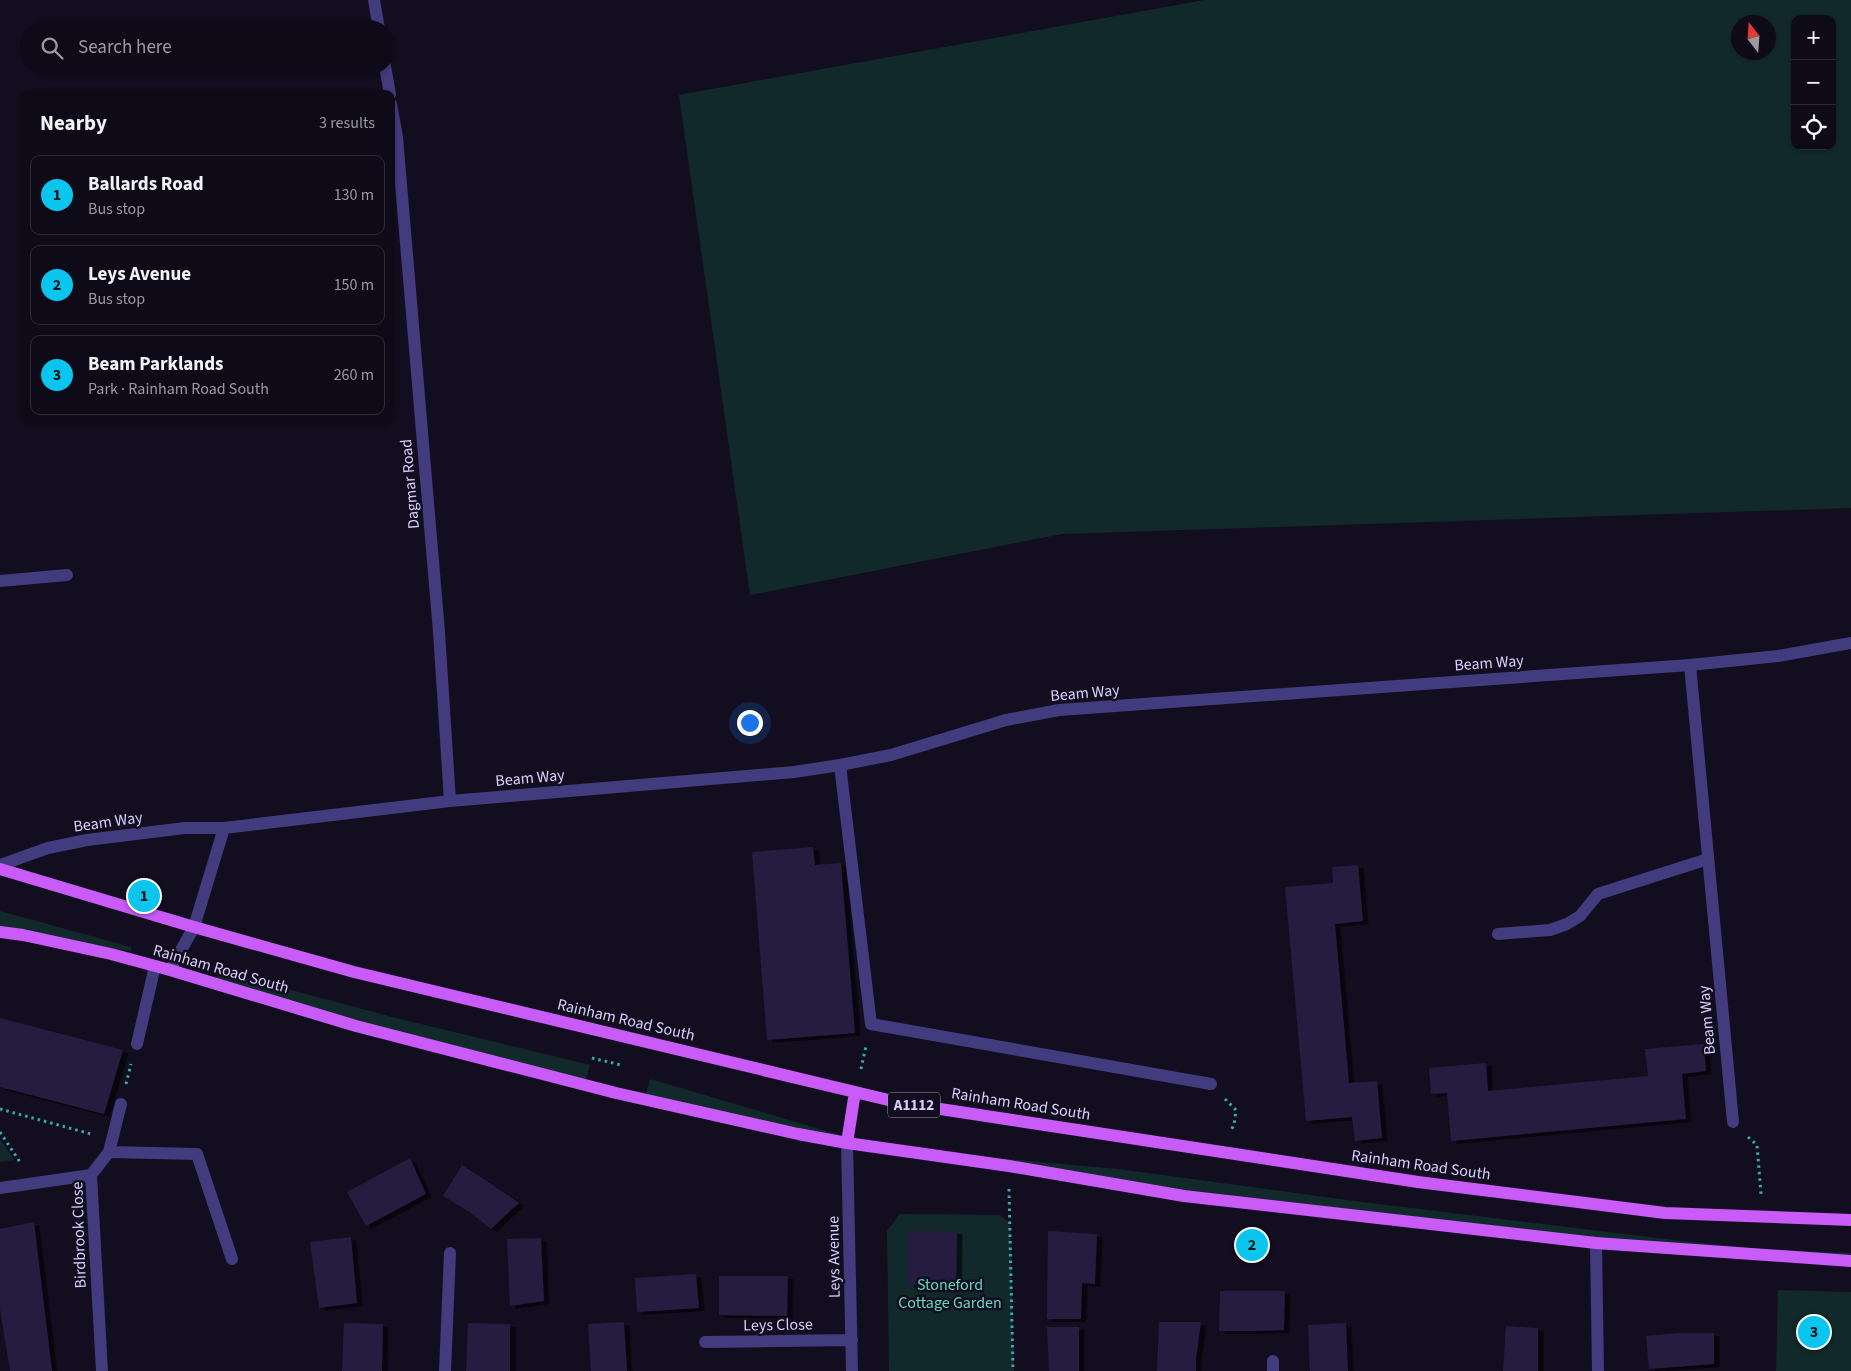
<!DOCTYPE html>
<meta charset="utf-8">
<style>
:root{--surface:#0e0a18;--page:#171321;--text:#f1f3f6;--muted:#9b9aa2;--line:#2e2b37;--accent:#0ac6ef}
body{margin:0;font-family:"Source Sans 3",sans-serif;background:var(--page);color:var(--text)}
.controls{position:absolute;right:15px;top:15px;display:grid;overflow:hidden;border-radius:10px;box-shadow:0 1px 4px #0004}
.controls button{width:45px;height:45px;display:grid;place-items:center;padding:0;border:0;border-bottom:1px solid var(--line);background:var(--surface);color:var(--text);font:25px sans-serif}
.compass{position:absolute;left:1731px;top:15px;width:45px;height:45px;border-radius:50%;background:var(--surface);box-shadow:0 1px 4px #0004;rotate:343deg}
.you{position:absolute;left:749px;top:722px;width:18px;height:18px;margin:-12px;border:4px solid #fff;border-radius:50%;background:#1a73e8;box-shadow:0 0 0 8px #1a73e833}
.badge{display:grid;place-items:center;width:32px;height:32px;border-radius:50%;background:var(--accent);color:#111;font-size:16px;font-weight:700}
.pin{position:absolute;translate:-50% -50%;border:2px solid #fff;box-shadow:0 1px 5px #0006}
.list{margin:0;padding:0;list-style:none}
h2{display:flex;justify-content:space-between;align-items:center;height:65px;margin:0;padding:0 20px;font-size:21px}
h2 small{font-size:16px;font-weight:400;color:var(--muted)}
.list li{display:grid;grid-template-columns:32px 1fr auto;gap:15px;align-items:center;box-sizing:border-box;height:80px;margin:0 10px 10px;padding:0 10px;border:1px solid var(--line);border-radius:10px}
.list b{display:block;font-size:19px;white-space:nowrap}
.list p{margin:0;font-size:16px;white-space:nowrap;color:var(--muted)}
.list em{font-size:16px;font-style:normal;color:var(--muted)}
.icon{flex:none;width:28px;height:28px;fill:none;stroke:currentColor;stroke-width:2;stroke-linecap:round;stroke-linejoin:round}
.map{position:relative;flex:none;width:1851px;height:1371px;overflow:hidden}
.search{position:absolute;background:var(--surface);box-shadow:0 1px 4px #0004;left:20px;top:20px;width:375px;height:55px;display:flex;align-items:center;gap:12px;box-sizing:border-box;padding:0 18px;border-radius:28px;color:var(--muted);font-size:19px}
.panel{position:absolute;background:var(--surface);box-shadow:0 1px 4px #0004;left:20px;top:90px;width:375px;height:335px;border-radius:10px}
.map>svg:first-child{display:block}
.green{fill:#11292a;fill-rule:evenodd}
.building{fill:#251b40;filter:url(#shadow)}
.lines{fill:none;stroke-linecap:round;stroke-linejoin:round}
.path{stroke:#33acad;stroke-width:3;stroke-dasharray:2.5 4;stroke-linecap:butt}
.minor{stroke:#423b7d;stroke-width:12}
.major{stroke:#c95bf8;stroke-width:12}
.labels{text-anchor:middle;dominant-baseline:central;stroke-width:5;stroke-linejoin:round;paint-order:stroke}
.shield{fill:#120e20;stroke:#9d95bb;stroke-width:1}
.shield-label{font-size:15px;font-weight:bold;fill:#d8cffd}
.street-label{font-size:16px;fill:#d8cffd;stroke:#120e20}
.park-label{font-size:16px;fill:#5edac4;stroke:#120e20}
</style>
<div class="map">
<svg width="1851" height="1371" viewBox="0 0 1851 1371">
<defs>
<filter id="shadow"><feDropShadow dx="5.5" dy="3" stdDeviation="0" flood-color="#0009"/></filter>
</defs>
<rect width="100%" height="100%" fill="#120e20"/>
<!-- green -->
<path class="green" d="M1204,0H1851V508L1062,534L750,595L679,95ZM1795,19H1832V146H1795ZM1738,22H1768V52H1738Z
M0,911L131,947V951L0,929Z
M221,971L392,1017L590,1065L584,1086L215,979Z
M650,1079L840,1135L851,1139L644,1101Z
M0,1139L14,1160L0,1162Z
M928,1152L1118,1169L1362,1202L1674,1240L1769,1250L1851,1253V1265L1673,1248L1079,1177Z
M900,1214L999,1215L1010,1223L1014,1371H889L887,1231Z
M1778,1290L1851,1292V1371H1776Z"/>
<!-- building -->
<path class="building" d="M813,847L815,865L841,863L855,1033L767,1040L752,852Z
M1358,865L1363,921L1335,924L1349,1083L1377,1081L1382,1138L1355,1141L1352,1117L1306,1121L1285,887L1333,883L1332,867Z
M0,1018L123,1050L104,1114L0,1087Z
M1704,1044L1706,1071L1682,1074L1686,1119L1451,1141L1447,1093L1431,1094L1429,1068L1486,1063L1488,1091L1648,1076L1645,1049Z
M410,1158L426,1194L366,1226L347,1192Z
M462,1165L490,1183L519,1203L491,1229L471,1213L443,1196Z
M34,1222L52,1371H10L0,1309V1229Z
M908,1231H957L956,1285H908Z
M1048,1231L1097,1234L1095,1284L1082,1283L1081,1319H1047Z
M351,1237L357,1303L319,1308L310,1242Z
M541,1238L544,1301L510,1306L507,1239Z
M696,1274L699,1308L637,1312L635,1278Z
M719,1276H788L787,1316L719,1315Z
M1220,1291H1285L1284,1330L1253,1331H1219Z
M624,1322L627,1371H591L588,1324Z
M1159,1322H1201L1196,1359V1371H1157Z
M344,1323L383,1324L382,1371H342Z
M468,1323L510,1324V1371H466Z
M1346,1323L1348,1371H1310L1308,1325Z
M1506,1326L1538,1328V1371H1503Z
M1047,1327H1079V1371H1049Z
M1678,1333H1714V1364L1649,1369L1646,1336Z"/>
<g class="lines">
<!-- path -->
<path class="path" d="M592,1058L621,1065
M861,1069L866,1046
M126,1084L131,1064
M1225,1099L1236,1110L1234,1125L1231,1130
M0,1109L91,1134
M0,1132L20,1162
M1748,1137L1757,1145L1761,1194
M1009,1189L1013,1371"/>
<!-- minor -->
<path class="minor" d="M374,0L379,29
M385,66L390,94
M391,104L397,137L439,632L450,801
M0,581L67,575
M1690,665L1778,656L1851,643
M840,765L871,1024L1211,1084
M0,865L48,848L87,840L185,828H224L450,801L794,772L840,765L891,755L1006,720L1059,710L1690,665L1733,1122
M1498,934L1550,930L1567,924L1580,916L1598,894L1708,859
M170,970L194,927L224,828
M137,1044L155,966
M847,1143L852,1371
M109,1152L121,1104
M0,1188L91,1175
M1596,1243L1598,1371
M705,1342L852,1340
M102,1371L91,1175L109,1152L197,1154L232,1259
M445,1371L450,1253
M1273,1371V1361"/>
<!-- major -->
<path class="major" d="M0,869L194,927L354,972L901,1103L1418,1182L1665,1213L1851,1220
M0,932L23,935L111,954L170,970L356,1026L616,1093L798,1134L847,1143L1009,1166L1184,1196L1596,1243L1851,1261
M847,1143L855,1092"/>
</g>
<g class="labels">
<!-- shield labels -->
<rect class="shield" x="888" y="1092.5" width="52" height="25" rx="4"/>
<g class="shield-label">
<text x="914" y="1105">A1112</text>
</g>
<!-- street labels -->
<g class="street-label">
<text transform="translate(410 484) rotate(-95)">Dagmar Road</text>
<text transform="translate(1489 663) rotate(-4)">Beam Way</text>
<text transform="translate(1085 693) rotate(-5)">Beam Way</text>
<text transform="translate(530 778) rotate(-5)">Beam Way</text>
<text transform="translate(108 822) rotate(-8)">Beam Way</text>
<text transform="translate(221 969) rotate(16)">Rainham Road South</text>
<text transform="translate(626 1020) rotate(13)">Rainham Road South</text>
<text transform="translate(1707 1020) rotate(-95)">Beam Way</text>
<text transform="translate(1021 1104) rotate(9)">Rainham Road South</text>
<text transform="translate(1421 1165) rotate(8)">Rainham Road South</text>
<text transform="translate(79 1235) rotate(-92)">Birdbrook Close</text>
<text transform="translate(834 1257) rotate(-91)">Leys Avenue</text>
<text transform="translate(778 1325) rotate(-1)">Leys Close</text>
</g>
<!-- park labels -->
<g class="park-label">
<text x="950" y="1285">Stoneford<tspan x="950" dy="18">Cottage Garden</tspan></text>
</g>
</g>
</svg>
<div class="controls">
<button>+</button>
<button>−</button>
<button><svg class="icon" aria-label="locate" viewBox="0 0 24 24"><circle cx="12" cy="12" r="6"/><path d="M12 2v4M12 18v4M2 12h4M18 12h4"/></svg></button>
</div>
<svg class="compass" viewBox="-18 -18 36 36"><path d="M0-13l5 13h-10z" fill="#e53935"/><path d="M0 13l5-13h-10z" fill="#9b9aa2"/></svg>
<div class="you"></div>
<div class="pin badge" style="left:144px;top:896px">1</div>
<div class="pin badge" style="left:1252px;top:1245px">2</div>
<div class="pin badge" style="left:1814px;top:1332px">3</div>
<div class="search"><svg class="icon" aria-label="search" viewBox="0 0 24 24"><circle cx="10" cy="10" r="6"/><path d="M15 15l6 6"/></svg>Search here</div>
<section class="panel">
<h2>Nearby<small>3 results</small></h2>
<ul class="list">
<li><span class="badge">1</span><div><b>Ballards Road</b><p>Bus stop</p></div><em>130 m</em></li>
<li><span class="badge">2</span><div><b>Leys Avenue</b><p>Bus stop</p></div><em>150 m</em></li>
<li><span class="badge">3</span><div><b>Beam Parklands</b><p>Park · Rainham Road South</p></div><em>260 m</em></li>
</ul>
</section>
</div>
